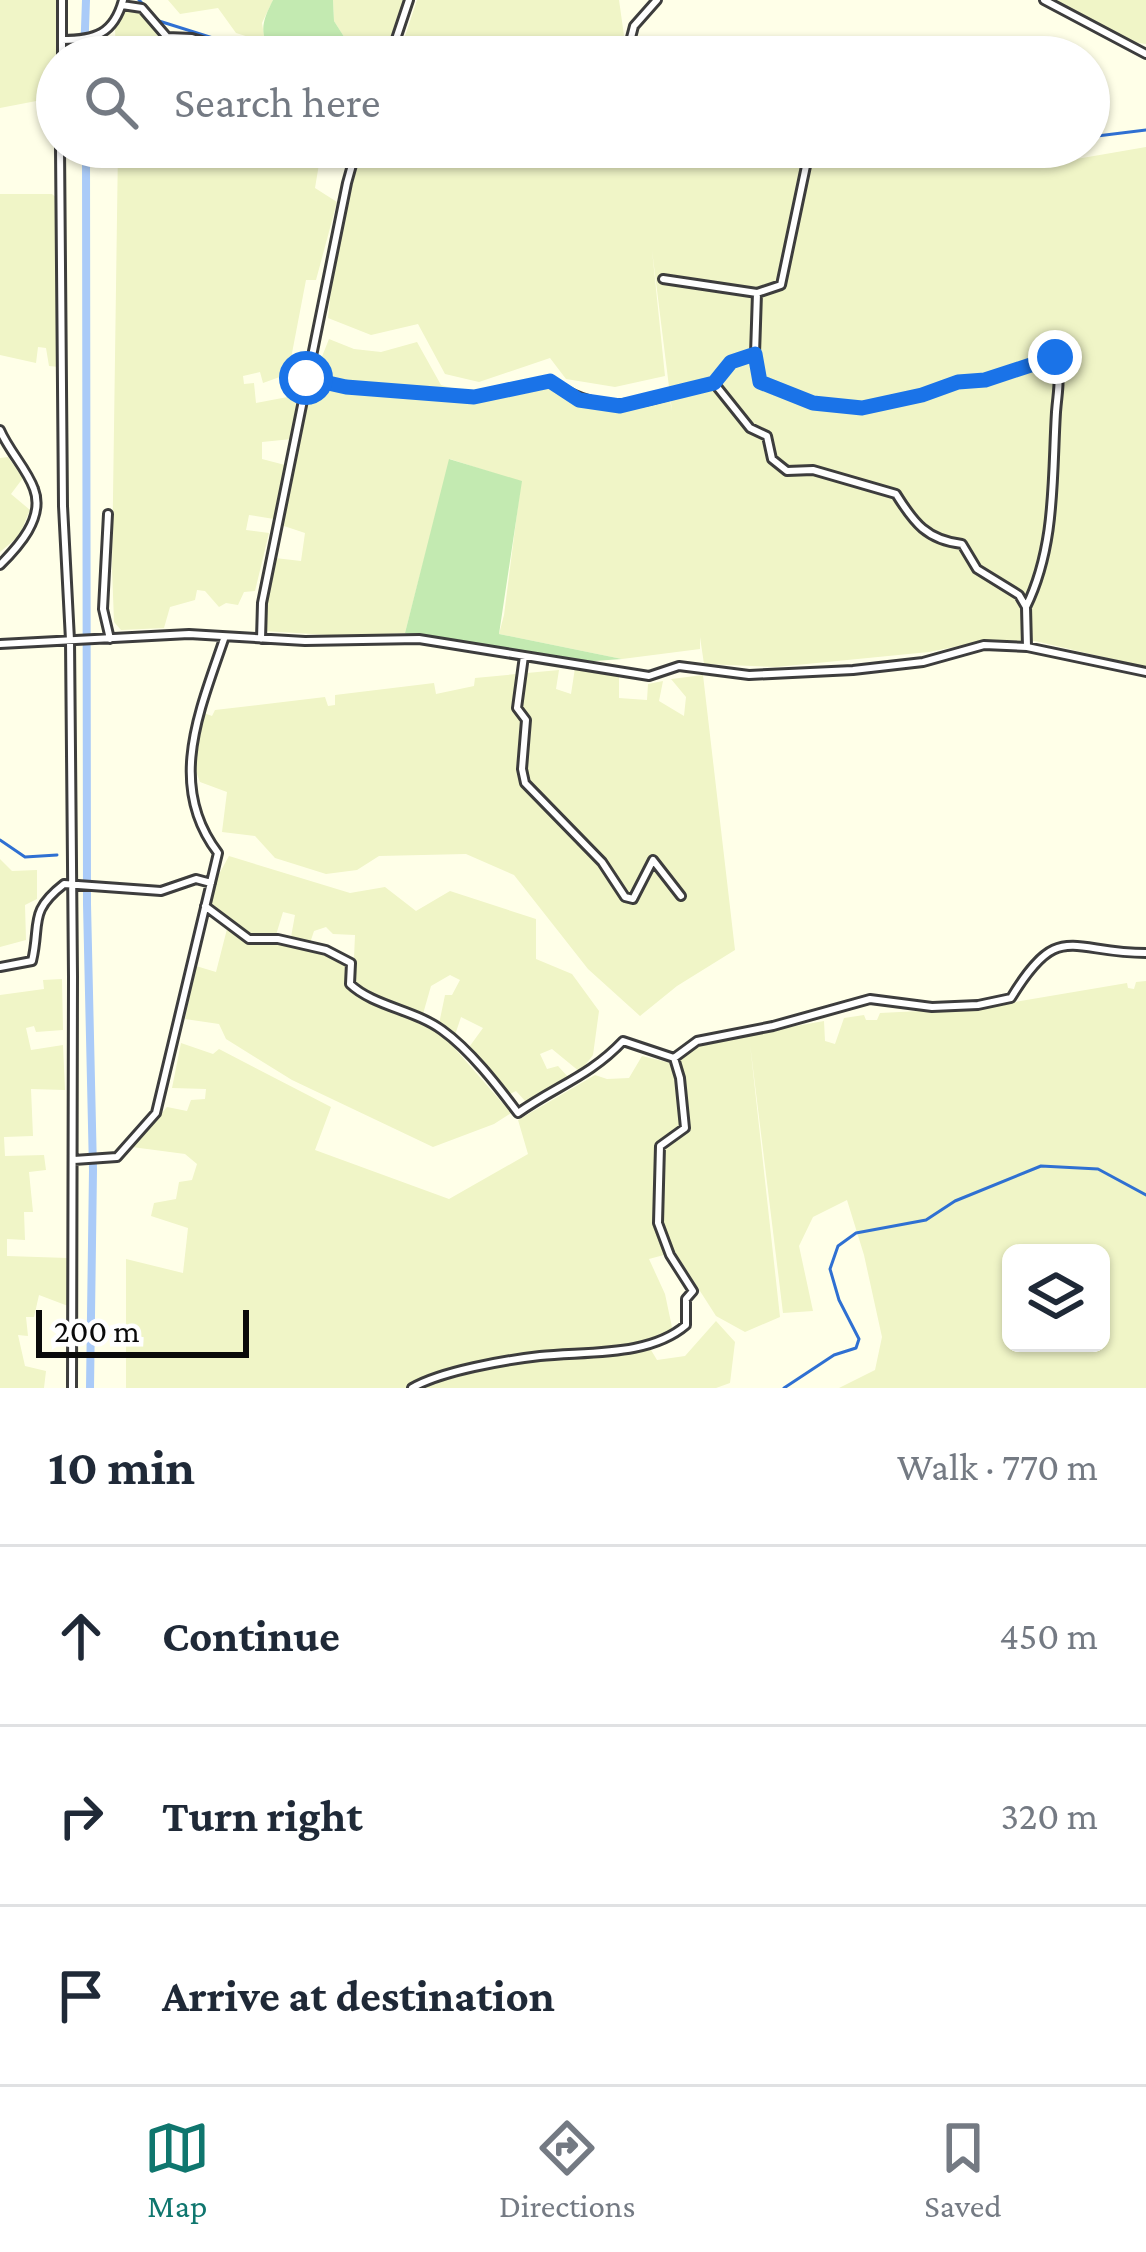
<!DOCTYPE html>
<meta charset="utf-8">
<style>
:root{--surface:#fff;--page:#f2f2f3;--text:#1f2937;--muted:#747a83;--line:#e0e1e3;--accent:#0f766e}
body{margin:0;font-family:"Crimson Pro",serif;background:var(--page);color:var(--text)}
.controls{position:absolute;right:36px;bottom:36px;display:grid;overflow:hidden;border-radius:18px;box-shadow:0 3px 9px #0004}
.controls button{width:108px;height:108px;display:grid;place-items:center;padding:0;border:0;border-bottom:3px solid var(--line);background:var(--surface);color:var(--text);font:60px sans-serif}
.scale{position:absolute;left:36px;bottom:30px;width:213px;box-sizing:border-box;padding-left:12px;border:6px solid #0a0a0a;border-top:0;font-size:33px;line-height:42px;white-space:nowrap;color:#0a0a0a;-webkit-text-stroke:9px #fff;paint-order:stroke}
.stop{position:absolute;width:36px;height:36px;margin:-27px;border:9px solid #1a73e8;border-radius:50%;background:#fff}
.stop.end{background:#1a73e8;border-color:#fff;box-shadow:0 3px 12px #0008}
.list{margin:0;padding:0;list-style:none}
h2{display:flex;justify-content:space-between;align-items:center;height:156px;margin:0;padding:0 48px;font-size:51px}
h2 small{font-size:39px;font-weight:400;color:var(--muted)}
.list li{display:grid;grid-template-columns:78px 1fr auto;gap:36px;align-items:center;box-sizing:border-box;height:180px;padding:0 48px;border-top:3px solid var(--line)}
.list b{display:block;font-size:45px;white-space:nowrap}
.list em{font-size:39px;font-style:normal;color:var(--muted)}
.icon{flex:none;width:66px;height:66px;fill:none;stroke:currentColor;stroke-width:2;stroke-linecap:round;stroke-linejoin:round}
.map{position:relative;flex:none;width:1146px;height:1388px;overflow:hidden}
.search{position:absolute;background:var(--surface);box-shadow:0 3px 9px #0004;left:36px;right:36px;top:36px;height:132px;display:flex;align-items:center;gap:30px;box-sizing:border-box;padding:0 42px;border-radius:66px;color:var(--muted);font-size:45px}
.sheet{height:696px;background:var(--surface)}
nav{display:flex;justify-content:space-around;align-items:center;box-sizing:border-box;height:168px;border-top:3px solid var(--line);background:var(--surface);font-size:33px;color:var(--muted)}
nav a{display:grid;justify-items:center;gap:6px}
nav .on{color:var(--accent)}
.map>svg:first-child{display:block}
.farmland{fill:#f0f5c7;fill-rule:evenodd}
.green{fill:#c3eab1}
.lines{fill:none;stroke-linecap:round;stroke-linejoin:round}
.stream{stroke:#2f70d2;stroke-width:3}
.canal{stroke:#aacbf8;stroke-width:8}
.minor-casing{stroke:#3d3d3d;stroke-width:12}
.minor{stroke:#fff;stroke-width:6}
.route{stroke:#1a73e8;stroke-width:15}
</style>
<div class="map">
<svg width="1146" height="1388" viewBox="0 0 1146 1388">
<rect width="100%" height="100%" fill="#ffffe8"/>
<!-- farmland -->
<path class="farmland" d="M0,0H58L57,97L0,108Z
M168,0H273L262,23L265,42L236,33L218,8L180,14Z
M333,0H405L386,57H357L334,21Z
M417,0H619L627,57H398Z
M1052,0H1146V44L1132,42Z
M124,9L140,11L165,40L193,43L237,57H116L115,28Z
M118,147H354L348,166L337,158L319,164L315,188L337,202L316,280H306L288,374L263,383L260,372L243,376L244,384L254,383L256,403L298,395L292,439L262,442V459L285,465L274,519L249,515L246,530L269,533L255,591L244,592L238,605L226,603L219,607L205,591L197,590L195,600L170,607L164,628L121,630L114,622L112,568Z
M359,147H1009L1059,162L1146,147V667L1035,641H984L929,652L776,667L704,664L700,637V649L622,659L499,634L504,615L521,482L450,459L405,633L344,636L264,631L262,604L275,558L301,561L305,533L281,525L310,383L345,390L469,398L552,385L568,401L593,408L621,409L669,395L672,411L652,250L665,376L615,387L566,379L550,358L479,382L445,374L418,324L371,335L328,318L334,260Z
M0,194H52L58,199L59,367L49,366L46,348L38,347L36,363L0,355Z
M329,339L354,349L381,352L417,342L441,385L465,392V396L342,384L315,374Z
M8,457L23,478L11,494L30,510L19,536L0,552V458Z
M575,668L619,676V698L647,700L648,684L663,681L659,701L684,716L686,697L671,679L703,675L735,950L677,986L640,1016L588,969L514,875L466,854L379,856L357,870L326,874L275,858L255,836L222,832L227,792L200,782L193,763L194,733L201,712L212,716L215,710L325,697L328,706L335,705V695L434,683L436,694L474,686L475,678L559,670L556,689L571,694Z
M229,856L350,893L385,887L416,911L450,891L536,919V959L572,974L599,1011L593,1055L580,1072L552,1049L540,1054L547,1069L558,1066L569,1078L526,1102L516,1091L508,1095L467,1050L483,1028L461,1017L454,1038L439,1024L445,995H452L460,980L450,975L431,986L423,1014L362,989L353,981L355,935L333,934L326,927L314,931L310,943L291,937L295,915L283,912L276,935L254,936L211,904L214,883Z
M0,859L12,871L37,870V899L25,905L26,940L0,947Z
M227,929L252,942H279L322,952L349,965V989L444,1036L511,1113L494,1124L433,1147L292,1080L226,1039L219,1024L185,1019L196,966L216,972Z
M62,979L63,1030L36,1032L34,1026L26,1028L31,1050L63,1045L65,1090L31,1089L33,1136L4,1137L5,1156L44,1155L46,1170L29,1172L33,1212H24L25,1240L7,1239V1256L68,1258V1306L39,1295L34,1317H26L28,1336L18,1335L25,1366L46,1371L44,1388H0V995L44,989L43,980Z
M1146,981V1388H839L875,1370L882,1337L864,1255L847,1200L813,1217L799,1246L813,1311L783,1313L750,1044L780,1317L745,1332L716,1316L675,1252L649,1259L665,1294L673,1332L637,1344L523,1357L413,1383L411,1388H126V1259L183,1273L188,1228L151,1216L154,1203L176,1199L179,1182L192,1180L197,1164L185,1154L132,1147L167,1107L187,1111L191,1100L205,1099L206,1089L172,1088L181,1043L213,1054L219,1049L331,1107L315,1150L449,1199L528,1154L518,1120L595,1075L607,1079L629,1078L642,1056L671,1063L695,1046L718,1040L824,1021L825,1041L835,1044L844,1018L864,1015L866,1020H877L880,1013L979,1008L1127,983L1128,988L1134,989L1136,982ZM1011,1253H1101V1343H1011Z
M716,1321L735,1342L730,1383L716,1388H415L508,1364L601,1356L648,1345L657,1360L685,1356Z"/>
<!-- green -->
<path class="green" d="M273,0H333L334,21L357,57H337L318,49L272,50C257,33 264,18 273,0Z
M449,459L522,481L499,634L622,659L581,662L405,633Z"/>
<g class="lines">
<!-- stream -->
<path class="stream" d="M139,0L159,21L264,54L327,57
M1089,137L1146,130
M0,840L25,857L57,855
M784,1388L834,1355L856,1348L859,1339L839,1300L830,1269L838,1246L856,1233L926,1220L955,1201L1041,1166L1098,1169L1146,1195"/>
<!-- canal -->
<path class="canal" d="M84,57L86,0
M86,147L87,904L93,1170L90,1388"/>
<!-- minor casing -->
<g class="minor-casing">
<path id="minor" d="M1044,0L1146,54
M122,5L142,8L167,37L192,38L254,57
M62,40C95,40 114,34 123,0
M62,57V0
M390,57L409,0
M626,57L634,26L657,0
M60,147L63,506L70,640L73,976L72,1388
M663,279L757,293
M755,354L760,382L813,403L862,408L922,395L958,382L985,380L1055,357C1061,383 1058,387 1056,412C1052,478 1056,546 1026,607
M306,378L346,387L474,397L550,381C612,424 648,397 714,383L750,428L767,436L772,459L787,471L813,470L896,494C914,523 927,540 962,544L977,569L1019,595L1026,607L1027,647
M714,383L731,362L755,354L757,293L781,285L810,147
M0,430C9,451 27,469 34,489C45,518 18,547 0,565
M108,514L103,609L110,639
M261,639L262,603L347,183L357,147
M0,644L189,634L305,641L419,639L649,676L679,666L749,675L853,670L923,662L984,645L1027,647L1146,672
M524,656L517,708L526,720L522,769L525,783L602,862L625,897L633,899L653,860L681,896
M205,906L249,939H278L326,950L351,963L350,984C373,1006 415,1010 442,1030C470,1050 497,1085 518,1113C556,1086 590,1076 623,1041L674,1058L697,1041L773,1026L870,999L932,1007L978,1005L1011,998C1059,919 1070,953 1146,953
M0,967L32,961C41,923 28,912 64,884L161,891L196,879L211,883
M74,1160L117,1157L156,1113L218,853C166,785 200,710 224,639
M412,1388C441,1371 505,1360 540,1356C587,1351 649,1357 686,1325V1299L693,1291L670,1255L658,1223L660,1146L685,1128L680,1078L674,1058"/>
</g>
<!-- minor -->
<use href="#minor" class="minor"/>
</g>
<g class="lines">
<!-- route -->
<path class="route" d="M306,378L346,387L474,397L550,381L579,400L620,406L714,383L731,362L755,354L760,382L813,403L862,408L922,395L958,382L985,380L1055,357"/>
</g>
</svg>
<div class="controls">
<button><svg class="icon" aria-label="layers" viewBox="0 0 24 24"><path d="M12 4l9 5-9 5-9-5zM3 14l9 5 9-5"/></svg></button>
</div>
<div class="scale">200 m</div>
<div class="stop" style="left:306px;top:378px"></div>
<div class="stop end" style="left:1055px;top:357px"></div>
<div class="search"><svg class="icon" aria-label="search" viewBox="0 0 24 24"><circle cx="10" cy="10" r="6"/><path d="M15 15l6 6"/></svg>Search here</div>
</div>
<section class="sheet">
<h2>10 min<small>Walk · 770 m</small></h2>
<ul class="list">
<li><svg class="icon" aria-label="ahead" viewBox="0 0 24 24"><path d="M12 20V5M6 11l6-6 6 6"/></svg><div><b>Continue</b></div><em>450 m</em></li>
<li><svg class="icon" aria-label="right" viewBox="0 0 24 24"><path d="M7 20v-9h11M14 6l5 5-5 5"/></svg><div><b>Turn right</b></div><em>320 m</em></li>
<li><svg class="icon" aria-label="arrive" viewBox="0 0 24 24"><path d="M6 21V4h12l-3 4 3 4H6"/></svg><div><b>Arrive at destination</b></div></li>
</ul>
</section>
<nav>
<a class="on"><svg class="icon" aria-label="map" viewBox="0 0 24 24"><path d="M3 6l6-2 6 2 6-2v14l-6 2-6-2-6 2zM9 4v14M15 6v14"/></svg>Map</a>
<a><svg class="icon" aria-label="directions" viewBox="0 0 24 24"><path d="M12 3l9 9-9 9-9-9zM9 14v-3h6M13 9l2 2-2 2"/></svg>Directions</a>
<a><svg class="icon" aria-label="saved" viewBox="0 0 24 24"><path d="M7 4h10v16l-5-4-5 4z"/></svg>Saved</a>
</nav>
